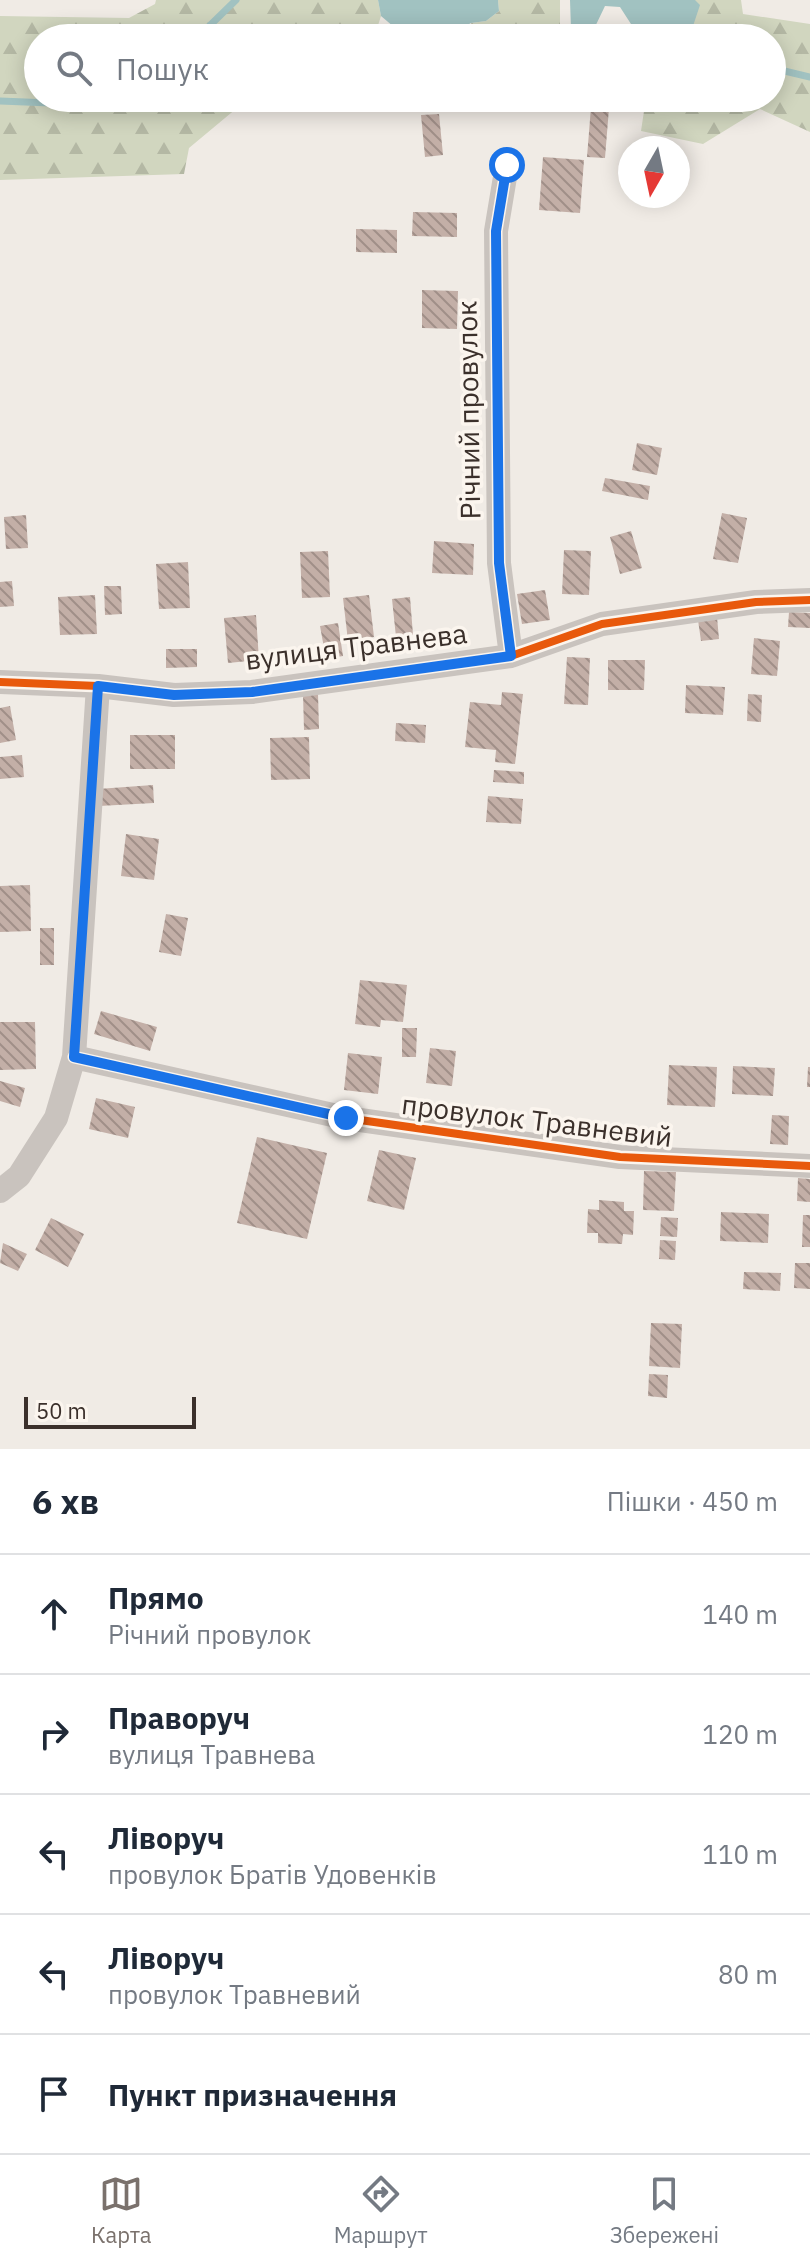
<!DOCTYPE html>
<html lang="uk">
<meta charset="utf-8">
<style>
:root{--surface:#fff;--page:#f2f2f3;--text:#1f2937;--muted:#747a83;--line:#e0e1e3;--accent:#7a716c}
body{margin:0;font-family:"IBM Plex Sans",sans-serif;background:var(--page);color:var(--text)}
.compass{position:absolute;left:618px;top:136px;width:72px;height:72px;border-radius:50%;background:var(--surface);box-shadow:0 4px 20px #0003;rotate:189deg}
.scale{position:absolute;left:24px;bottom:20px;width:172px;box-sizing:border-box;padding-left:8px;border:4px solid #3b302b;border-top:0;font-size:22px;line-height:28px;white-space:nowrap;color:#3b302b;-webkit-text-stroke:6px #fbf5ee;paint-order:stroke}
.stop{position:absolute;width:24px;height:24px;margin:-18px;border:6px solid #1a73e8;border-radius:50%;background:#fff}
.stop.end{background:#1a73e8;border-color:#fff;box-shadow:0 2px 8px #0008}
.list{margin:0;padding:0;list-style:none}
h2{display:flex;justify-content:space-between;align-items:center;height:104px;margin:0;padding:0 32px;font-size:34px}
h2 small{font-size:26px;font-weight:400;color:var(--muted)}
.list li{display:grid;grid-template-columns:52px 1fr auto;gap:24px;align-items:center;box-sizing:border-box;height:120px;padding:0 32px;border-top:2px solid var(--line)}
.list b{display:block;font-size:30px;white-space:nowrap}
.list p{margin:0;font-size:26px;white-space:nowrap;color:var(--muted)}
.list em{font-size:26px;font-style:normal;color:var(--muted)}
.icon{flex:none;width:44px;height:44px;fill:none;stroke:currentColor;stroke-width:2;stroke-linecap:round;stroke-linejoin:round}
.map{position:relative;flex:none;width:810px;height:1449px;overflow:hidden}
.search{position:absolute;background:var(--surface);box-shadow:0 4px 20px #0003;left:24px;right:24px;top:24px;height:88px;display:flex;align-items:center;gap:20px;box-sizing:border-box;padding:0 28px;border-radius:44px;color:var(--muted);font-size:30px}
.sheet{height:704px;background:var(--surface)}
nav{display:flex;justify-content:space-around;align-items:center;box-sizing:border-box;height:112px;border-top:2px solid var(--line);background:var(--surface);font-size:22px;color:var(--muted)}
nav a{display:grid;justify-items:center;gap:4px}
nav .on{color:var(--accent)}
.map>svg:first-child{display:block}
.forest{fill:url(#forest-firs)}
.water{fill:#a1c2c1}
.lines{fill:none;stroke-linecap:round;stroke-linejoin:round}
.stream{stroke:#a1c2c1;stroke-width:7}
.building{fill:url(#building-back-hatch)}
.minor{stroke:#c9c3be;stroke-width:24}
.cycleway-casing{stroke:#fbf5ee;stroke-width:13}
.cycleway{stroke:#e8590c;stroke-width:8}
.route{stroke:#1a73e8;stroke-width:10}
.labels{text-anchor:middle;dominant-baseline:central;stroke-width:7;stroke-linejoin:round;paint-order:stroke}
.street-label{font-size:28px;fill:#3b302b;stroke:#fbf5ee}
</style>
<div class="map">
<svg width="810" height="1449" viewBox="0 0 810 1449">
<defs>
<pattern id="forest-firs" width="22" height="20" patternUnits="userSpaceOnUse" patternTransform="scale(2)"><rect width="22" height="20" fill="#d1d6bf"/><path d="M5 1l3.5 6h-7zM16 11l3.5 6h-7z" fill="#b4b8a4"/></pattern>
<pattern id="building-back-hatch" width="6" height="6" patternUnits="userSpaceOnUse" patternTransform="scale(2)"><rect width="6" height="6" fill="#c3afa7"/><path d="M-1 5l2 2M0 0l6 6M5-1l2 2" fill="none" stroke="#a08f88"/></pattern>
</defs>
<rect width="100%" height="100%" fill="#f0ebe5"/>
<!-- forest -->
<path class="forest" d="M156,0H378L381,16L374,38H38V98H239L237,108L189,148L184,174L0,180V16L129,18L155,4Z
M498,0H560V38H475L471,23L486,21L499,11Z
M682,0H741L743,14L810,24V132L760,109L703,144L641,131L646,98H772V38H672Z"/>
<!-- water -->
<path class="water" d="M378,0H498L499,11L486,21L471,23L443,38H407L381,16Z
M570,0H695L700,5L689,38H640L620,7L605,6L593,31L571,29Z"/>
<g class="lines">
<!-- stream -->
<path class="stream" d="M197,38L236,0
M772,68L810,77
M0,101L126,106L135,98"/>
</g>
<!-- building -->
<path class="building" d="M591,107L609,108L605,158L587,157Z
M439,114L443,155L425,157L421,115Z
M543,157L584,160L580,213L539,210Z
M413,212L457,213V237L412,236Z
M356,229L397,230V253L356,252Z
M422,290L458,291L457,329L422,328Z
M637,443L662,448L657,475L632,470Z
M605,478L650,486L648,500L602,491Z
M722,513L747,518L738,563L713,559Z
M26,515L28,548L6,549L4,517Z
M631,531L642,568L620,574L610,537Z
M434,541L474,544L473,575L432,573Z
M564,550L591,551L589,595L562,594Z
M328,551L330,597L302,598L300,552Z
M188,562L190,608L159,609L156,564Z
M12,581L14,606L0,607V582Z
M104,586H121L122,614L105,615Z
M545,590L550,620L522,624L517,594Z
M95,595L97,634L60,635L58,597Z
M369,595L374,637L348,641L343,598Z
M410,597L413,635L396,637L392,599Z
M789,612L810,613V628L788,627Z
M256,615L259,660L228,663L224,618Z
M717,617L719,639L701,641L698,620Z
M338,623L343,656L326,659L320,626Z
M754,638L780,641L777,676L751,674Z
M166,649H197V667L166,668Z
M567,657L590,658L588,705L564,704Z
M608,660H645L644,690H608Z
M686,685L725,687L723,715L685,713Z
M502,692L523,694L515,764L495,762L496,750L465,747L470,702L501,705Z
M303,694H318L319,729L304,730Z
M748,694L762,695L761,722L747,721Z
M10,706L16,740L0,743V708Z
M396,723L426,725L425,743L395,741Z
M130,735H175V769H130Z
M309,737L310,779L271,780L270,738Z
M22,755L24,777L0,779V757Z
M494,770L524,772V784L493,782Z
M153,785L154,803L99,806L98,789Z
M488,796L523,799L521,824L486,822Z
M126,834L159,839L154,880L121,876Z
M30,885L31,931L0,932V886Z
M166,914L188,918L181,956L159,952Z
M40,928H54V965H40Z
M360,980L407,985L403,1022L381,1020L380,1027L355,1024Z
M101,1011L157,1027L150,1051L94,1034Z
M0,1022H35L36,1069L0,1070Z
M402,1028H417L416,1057H402Z
M430,1048L456,1051L452,1086L426,1083Z
M348,1053L382,1057L378,1094L344,1090Z
M669,1065L717,1067L715,1107L667,1105Z
M733,1066L775,1068L773,1096L732,1094Z
M808,1067H810V1087H807Z
M0,1081L25,1088L20,1107L0,1101Z
M96,1098L135,1107L128,1138L89,1129Z
M772,1115L789,1116L788,1145L770,1144Z
M257,1137L327,1153L307,1239L237,1223Z
M379,1150L416,1158L404,1210L367,1201Z
M644,1171L676,1172L674,1211L643,1210Z
M798,1178L810,1179V1202L797,1201Z
M599,1200L624,1202V1211H634L633,1235L623,1234L622,1244L598,1243V1233H587L588,1209L599,1210Z
M721,1212L769,1214L768,1243L720,1241Z
M803,1215H810V1247H802Z
M661,1217L678,1218L677,1237L660,1236Z
M51,1218L84,1234L68,1267L35,1250Z
M660,1240L676,1241L675,1260L659,1259Z
M3,1243L27,1254L18,1271L0,1263Z
M795,1263H810V1289L794,1288Z
M744,1272L781,1273L780,1291L743,1289Z
M651,1323L682,1324L680,1368L649,1366Z
M649,1374L668,1375L667,1398L648,1396Z"/>
<g class="lines">
<!-- minor -->
<path class="minor" d="M507,165L496,231L499,563L511,656
M0,682L98,686L174,695L252,692L511,656L602,624L756,602L810,600
M74,1057L346,1118L620,1157L810,1166
M0,1191L19,1176L56,1118L74,1057L98,686"/>
<!-- cycleway casing -->
<g class="cycleway-casing">
<path id="cycleway" d="M507,165L496,231L499,563L511,656
M0,682L98,686L174,695L252,692L511,656L602,624L756,602L810,600
M74,1057L346,1118L620,1157L810,1166"/>
</g>
<!-- cycleway -->
<use href="#cycleway" class="cycleway"/>
</g>
<g class="lines">
<!-- route -->
<path class="route" d="M346,1118L74,1057L98,686L174,695L252,692L511,656L499,563L496,231L507,165"/>
</g>
<g class="labels">
<!-- street labels -->
<g class="street-label">
<text transform="translate(468 410) rotate(-91)">Річний провулок</text>
<text transform="translate(356 646) rotate(-7)">вулиця Травнева</text>
<text transform="translate(537 1120) rotate(7)">провулок Травневий</text>
</g>
</g>
</svg>
<svg class="compass" viewBox="-18 -18 36 36"><path d="M0-13l5 13h-10z" fill="#e53935"/><path d="M0 13l5-13h-10z" fill="#747a83"/></svg>
<div class="scale">50 m</div>
<div class="stop" style="left:507px;top:165px"></div>
<div class="stop end" style="left:346px;top:1118px"></div>
<div class="search"><svg class="icon" aria-label="search" viewBox="0 0 24 24"><circle cx="10" cy="10" r="6"/><path d="M15 15l6 6"/></svg>Пошук</div>
</div>
<section class="sheet">
<h2>6 хв<small>Пішки · 450 m</small></h2>
<ul class="list">
<li><svg class="icon" aria-label="ahead" viewBox="0 0 24 24"><path d="M12 20V5M6 11l6-6 6 6"/></svg><div><b>Прямо</b><p>Річний провулок</p></div><em>140 m</em></li>
<li><svg class="icon" aria-label="right" viewBox="0 0 24 24"><path d="M7 20v-9h11M14 6l5 5-5 5"/></svg><div><b>Праворуч</b><p>вулиця Травнева</p></div><em>120 m</em></li>
<li><svg class="icon" aria-label="left" viewBox="0 0 24 24"><path d="M17 20v-9H6M10 6l-5 5 5 5"/></svg><div><b>Ліворуч</b><p>провулок Братів Удовенків</p></div><em>110 m</em></li>
<li><svg class="icon" aria-label="left" viewBox="0 0 24 24"><path d="M17 20v-9H6M10 6l-5 5 5 5"/></svg><div><b>Ліворуч</b><p>провулок Травневий</p></div><em>80 m</em></li>
<li><svg class="icon" aria-label="arrive" viewBox="0 0 24 24"><path d="M6 21V4h12l-3 4 3 4H6"/></svg><div><b>Пункт призначення</b></div></li>
</ul>
</section>
<nav>
<a class="on"><svg class="icon" aria-label="map" viewBox="0 0 24 24"><path d="M3 6l6-2 6 2 6-2v14l-6 2-6-2-6 2zM9 4v14M15 6v14"/></svg>Карта</a>
<a><svg class="icon" aria-label="directions" viewBox="0 0 24 24"><path d="M12 3l9 9-9 9-9-9zM9 14v-3h6M13 9l2 2-2 2"/></svg>Маршрут</a>
<a><svg class="icon" aria-label="saved" viewBox="0 0 24 24"><path d="M7 4h10v16l-5-4-5 4z"/></svg>Збережені</a>
</nav>
